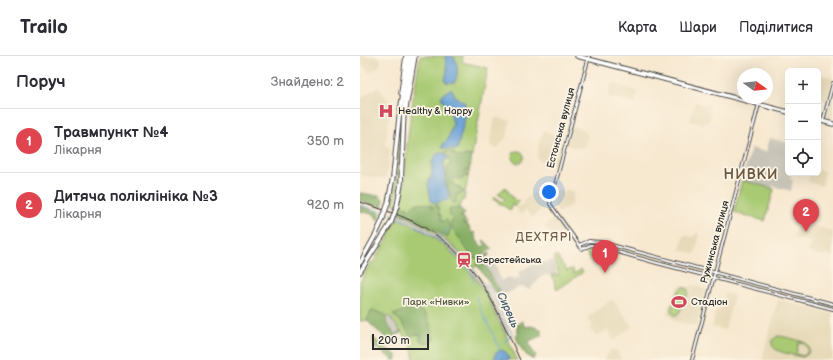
<!DOCTYPE html>
<html lang="uk">
<meta charset="utf-8">
<style>
:root{--surface:#fff;--page:#f7f7f7;--text:#2b2b33;--muted:#7c7c81;--line:#e1e1e2;--accent:#111827}
body{margin:0;font-family:"Balsamiq Sans",sans-serif;background:var(--page);color:var(--text)}
.controls{position:absolute;right:12px;top:12px;display:grid;overflow:hidden;border-radius:6px;box-shadow:0 4px 16px #0002}
.controls button{width:36px;height:36px;display:grid;place-items:center;padding:0;border:0;border-bottom:1px solid var(--line);background:var(--surface);color:var(--text);font:20px sans-serif}
.compass{position:absolute;left:377px;top:12px;width:36px;height:36px;border-radius:50%;background:var(--surface);box-shadow:0 4px 16px #0002;rotate:105deg}
.scale{position:absolute;left:12px;bottom:10px;width:57px;box-sizing:border-box;padding-left:4px;border:2px solid #2b2b2b;border-top:0;font-size:11px;line-height:14px;white-space:nowrap;color:#2b2b2b;-webkit-text-stroke:3px #fcf5e5;paint-order:stroke}
.you{position:absolute;left:189px;top:136px;width:14px;height:14px;margin:-10px;border:3px solid #fff;border-radius:50%;background:#1a73e8;box-shadow:0 0 0 6px #1a73e833}
.badge{display:grid;place-items:center;width:26px;height:26px;border-radius:50%;background:var(--accent);color:#fff;font-size:13px;font-weight:700}
.pin{position:absolute;translate:-50% -33px;filter:drop-shadow(0 1px 2px #0008)}
.pin::after{content:'';position:absolute;top:21px;width:14px;height:12px;background:inherit;clip-path:polygon(0 0,100% 0,50% 100%)}
.list{margin:0;padding:0;list-style:none}
h2{display:flex;justify-content:space-between;align-items:center;height:52px;margin:0;padding:0 16px;font-size:17px}
h2 small{font-size:13px;font-weight:400;color:var(--muted)}
.list li{display:grid;grid-template-columns:26px 1fr auto;gap:12px;align-items:center;box-sizing:border-box;height:64px;padding:0 16px;border-top:1px solid var(--line)}
.list b{display:block;font-size:15px;white-space:nowrap}
.list p{margin:0;font-size:13px;white-space:nowrap;color:var(--muted)}
.list em{font-size:13px;font-style:normal;color:var(--muted)}
.icon{flex:none;width:22px;height:22px;fill:none;stroke:currentColor;stroke-width:2;stroke-linecap:round;stroke-linejoin:round}
.map{position:relative;flex:none;width:473px;height:304px;overflow:hidden}
header{display:flex;align-items:center;gap:24px;box-sizing:border-box;height:56px;padding:0 20px;background:var(--surface);border-bottom:1px solid var(--line)}
header strong{font-size:19px}
nav{display:flex;gap:22px;margin-inline-start:auto;font-size:14px}
main{display:flex}
aside{flex:1;background:var(--surface)}
.map>svg:first-child{display:block}
.built{fill:#e7daba}
.industrial{fill:#c8c4b8}
.green{fill:#a9ca73;stroke:#6a7a4f;fill-rule:evenodd}
.forest{fill:#86ae65;stroke:#586c48}
.water{fill:#689fd5;stroke:#4a6580}
.lines{fill:none;stroke-linecap:round;stroke-linejoin:round}
.stream{stroke:#689fd5;stroke-width:1}
.minor-casing{stroke:#4a4744;stroke-width:4}
.major-casing{stroke:#4a4744;stroke-width:5.5}
.minor{stroke:#fff;stroke-width:2}
.major{stroke:#fff;stroke-width:3.5}
.rail{stroke:#2b2b2b;stroke-width:1}
.major-bridge-casing{stroke:#4a4744;stroke-width:5.5;stroke-linecap:butt}
.major-bridge{stroke:#fff;stroke-width:3.5}
.labels{text-anchor:middle;dominant-baseline:central;stroke-width:3.5;stroke-linejoin:round;paint-order:stroke}
.poi-label{font-size:10px;fill:#2b2b2b;stroke:#fcf5e5;text-anchor:start}
.street-label{font-size:10px;fill:#2b2b2b;stroke:#fcf5e5}
.park-label{font-size:10px;fill:#515b41;stroke:#fcf5e5}
.water-label{font-size:11px;font-style:italic;fill:#43596f;stroke:#fcf5e5}
.quarter-label{font-size:12px;letter-spacing:1px;fill:#6c5741;stroke:#fcf5e5}
.district-label{font-size:14px;font-weight:bold;letter-spacing:1px;fill:#6c5741;stroke:#fcf5e5}
</style>
<header>
<strong>Trailo</strong>
<nav><a>Карта</a><a>Шари</a><a>Поділитися</a></nav>
</header>
<main>
<aside>
<h2>Поруч<small>Знайдено: 2</small></h2>
<ul class="list">
<li><span class="badge" style="background:#e0444e">1</span><div><b>Травмпункт №4</b><p>Лікарня</p></div><em>350 m</em></li>
<li><span class="badge" style="background:#e0444e">2</span><div><b>Дитяча поліклініка №3</b><p>Лікарня</p></div><em>920 m</em></li>
</ul>
</aside>
<div class="map">
<svg width="473" height="304" viewBox="0 0 473 304">
<rect width="100%" height="100%" fill="#fcf5e5"/>
<filter id="ink" filterUnits="userSpaceOnUse"><feTurbulence type="fractalNoise" baseFrequency=".025" numOctaves="2"/><feDisplacementMap in="SourceGraphic" scale="8" xChannelSelector="R" yChannelSelector="G"/><feConvolveMatrix kernelMatrix="1 2 1 2 8 2 1 2 1" color-interpolation-filters="sRGB"/></filter>
<filter id="wash" filterUnits="userSpaceOnUse"><feTurbulence type="fractalNoise" baseFrequency=".012" numOctaves="4" result="noise"/><feDisplacementMap in="SourceGraphic" scale="16" xChannelSelector="R" yChannelSelector="G"/><feGaussianBlur stdDeviation="0.9" result="paint"/><feColorMatrix in="noise" values="0 0 0 0 0 0 0 0 0 0 0 0 0 0 0 0 0 1.4 0 .05"/><feComposite in="paint" operator="in"/></filter>
<g filter="url(#wash)">
<rect width="100%" height="100%" fill="#f7e8d0"/>
<!-- built -->
<path class="built" d="M0,0H18L21,4L20,10L9,17L0,5Z
M458,18L473,22L467,45L458,43Z
M252,27L278,35V36L275,47L251,41L250,42L248,41Z
M18,31L31,48L25,90L30,91L27,120L24,123L0,119V54L1,44L3,40Z
M473,35V66L466,64Z
M335,46L350,50L348,57L351,58L349,66L342,68L330,65Z
M135,61L150,65L147,80L137,93L130,90Z
M211,70L224,74L228,79L227,85L225,90L221,92L206,89Z
M183,75L202,81L200,87L202,88L196,108L179,104V103L177,102L179,87Z
M458,114L465,116L462,130L448,126L450,117H458Z
M207,133L213,136L212,148L198,157L191,147L194,134L202,136Z
M178,134L187,147V150L178,156L173,162L166,154L160,159L156,152L164,147L163,145Z
M198,160L207,173L194,182L185,170Z
M437,166L473,175V200L464,198L463,200L448,196L451,186L433,182Z
M338,177L340,178L335,198L320,194L324,179L332,181Z
M319,229H320L330,231L331,229L346,233L337,270L315,265L311,260L307,258L309,250Z
M365,237L374,239L365,274L352,271L356,254L360,255Z
M252,243L272,270L254,285L247,274L236,281L229,273L233,269L227,262Z
M418,243L473,258V304H402Z
M251,293L258,296L260,302L264,304H244Z"/>
<!-- industrial -->
<path class="industrial" d="M410,82L428,87V94L426,100L428,101V117H431L430,123L433,124L431,135L413,130L412,132L382,124L391,92L406,96Z
M38,157L46,160L68,171L92,188L106,202L119,219L127,232L149,277L146,279L126,238L110,216L99,203L83,187L77,183L56,170L37,162Z
M125,202L132,203L134,205L141,225L147,221L150,222L153,224L158,223L160,220L158,217L171,209L194,204L197,219H186L181,221L170,233H167L164,230L162,232L161,230L146,238L139,237V232L136,229L122,206Z
M26,259L32,262L31,263L41,275L35,279L26,267L25,263Z"/>
<!-- green -->
<path class="green" d="M60,0H103L102,6L128,12L104,143C97,153 99,154 104,165L105,164L107,167L105,168L122,206L114,212C94,188 68,168 38,157C46,135 45,112 47,89C50,59 55,30 60,0Z
M42,58L38,134L35,149L31,147L36,121Z
M152 101a6 6 0 1 1 12 0a6 6 0 1 1-12 0Z
M382,124L414,133L405,165L374,156Z
M145,131L156,146L159,144L160,145L154,151L152,148L151,150L152,152L150,154L133,143L134,141H135L143,146L145,143L138,138Z
M37,162C74,176 105,204 126,238C130,245 133,253 136,260C144,274 151,289 157,304H54L51,288L31,263L32,262L30,261L12,254L7,264L0,265V226L11,206L13,207L24,188H25L28,183V180Z
M230,190L248,195L246,200L234,208L224,195L225,192Z
M196,199L207,215L211,213H213L214,218L221,213L223,216L197,234L192,219H199L194,200Z
M324,231L328,233V238L319,257L317,259H314L311,255V252L319,234L321,232Z
M418,280C423,280 444,285 447,288C449,290 449,293 449,295C448,299 445,300 442,301C434,299 411,296 412,287C412,283 415,282 418,280ZM439,286C447,288 452,294 443,300L436,298Z"/>
<!-- forest -->
<path class="forest" d="M86,95L93,96L95,100C99,100 102,102 105,99L112,100L109,114H106V116L108,119V121L105,120L103,123L93,122V129L94,130L100,131L99,133L104,135L103,137L101,138H97L95,148L93,147L90,143C91,138 89,136 88,131C86,122 86,113 91,106L89,104V102L86,100L85,96Z
M0,137L14,139V142H16V139H19L24,144L22,151L0,145Z
M58,147L72,149V152L74,151L75,149H78L77,151L79,153V158L81,159V165H84L86,163C88,165 89,170 91,173L87,182L69,169L58,163L39,157L41,149L45,151L47,150V152L51,153L52,150Z
M0,150L20,157L18,164L12,158L0,155Z
M98,151L100,152L105,158L103,160L100,161H103L105,164L103,166L104,168L108,169L111,176L115,177C114,182 119,187 122,191L126,189L123,185L124,184L132,192L119,203L112,201L91,170V166L93,162L90,160L89,154L92,152H94L95,154Z
M129,197L128,201H125L123,206L136,229L139,232V236L137,237L133,234L130,227L116,208Z
M51,252C62,252 67,259 70,269C72,274 71,278 74,282L73,286L64,287L60,284L61,279L54,278L51,281L40,264L34,260L33,259Z
M12,254L26,259V267L35,279L41,275L42,276L38,279L32,286C24,280 14,273 7,264Z
M162,265L165,271L171,270L181,273V280L169,285L172,294L176,299L174,303H172C163,298 159,289 156,280L158,277L157,269Z
M13,282L36,299L37,304H33L17,292L15,294Z"/>
<!-- water -->
<path class="water" d="M85,0H93C99,8 98,17 95,26L87,27L85,24L87,15Z
M91,33H92L95,40L105,47L106,59L98,90L97,93L95,94L82,92L83,88L88,83L93,68L91,59L81,41L85,36Z
M79,97H84L88,102L83,107L85,111V126L89,140L88,144L75,147L71,145L68,128L72,118V106L76,99Z
M142,294L147,297L149,304H135V298L137,296Z"/>
<g class="lines">
<!-- stream -->
<path class="stream" d="M0,149L32,159
M35,161C52,167 68,176 83,187
M80,180L89,172
M84,188L86,190
M92,196C99,203 114,216 114,227
M126,227C129,231 132,236 134,240C140,253 144,266 152,278V279L146,283L145,287
M116,241C119,248 121,256 125,263C130,274 137,283 140,295"/>
</g>
</g>
<g filter="url(#ink)">
<g class="lines">
<!-- minor casing -->
<g class="minor-casing">
<path id="minor" d="M229,0L190,148L222,193L231,189L236,190L297,207L473,253
M463,65L473,27
M219,189L229,185L240,186L473,248
M332,304L399,48"/>
</g>
<!-- major casing -->
<g class="major-casing">
<path id="major" d="M217,0L428,56
M41,37L46,0
M46,52L55,0
M458,64L473,68
M28,147L33,121L39,62L49,0
M37,150L41,128L44,54L52,0
M0,207L16,178L22,165
M0,216L31,167"/>
</g>
<!-- minor -->
<use href="#minor" class="minor"/>
<!-- major -->
<use href="#major" class="major"/>
<!-- rail -->
<path class="rail" d="M0,146C17,152 36,157 52,165C114,195 133,245 160,304
M32,168L38,150"/>
<!-- major-bridge casing -->
<g class="major-bridge-casing">
<path id="major-bridge" d="M22,165L28,147
M31,167L37,150"/>
</g>
<!-- major-bridge -->
<use href="#major-bridge" class="major-bridge"/>
</g>
</g>
<!-- icons -->
<defs>
<g id="hospital-bare" transform="scale(1.2)"><path d="M-5-5h3v3.5h4V-5h3V5h-3V1.5h-4V5h-3Z" fill="#d1495b" stroke="#fcf5e5" stroke-width="2.5" paint-order="stroke"/></g>
<g id="station-bare" transform="scale(1.2)"><path d="M-3-6H3Q5-6 5-4V2Q5 4 3 4L4.5 6H3L1.5 4h-3L-3 6H-4.5L-3 4Q-5 4-5 2V-4Q-5-6-3-6ZM-3.5-4v3h7v-3ZM-3.5 1v1.5H-2V1ZM2 1v1.5H3.5V1Z" fill="#d1495b" stroke="#fcf5e5" stroke-width="2.5" paint-order="stroke"/></g>
<g id="stadium-bare" transform="scale(1.2)"><path d="M0-5a6.5 5 0 1 0 0 10a6.5 5 0 1 0 0-10ZM-3.5-1.8h7v3.6h-7Z" fill="#d1495b" stroke="#fcf5e5" stroke-width="2.5" paint-order="stroke"/></g>
</defs>
<g fill-rule="evenodd">
<use href="#hospital-bare" x="26" y="55"/>
<use href="#station-bare" x="104" y="204"/>
<use href="#stadium-bare" x="319" y="246"/>
</g>
<g class="labels">
<!-- poi labels -->
<g class="poi-label">
<text x="38" y="55">Healthy &amp; Happy</text>
<text x="116" y="204">Берестейська</text>
<text x="331" y="246">Стадіон</text>
</g>
<!-- street labels -->
<g class="street-label">
<text transform="translate(201 72) rotate(-75)">Естонська вулиця</text>
<text transform="translate(355 186) rotate(-75)">Ружинська вулиця</text>
</g>
<!-- park labels -->
<g class="park-label">
<text x="76" y="246">Парк «Нивки»</text>
</g>
<!-- water labels -->
<g class="water-label">
<text transform="translate(148 254) rotate(66)">Сирець</text>
</g>
<!-- quarter labels -->
<g class="quarter-label">
<text x="184" y="181">ДЕХТЯРІ</text>
</g>
<!-- district labels -->
<g class="district-label">
<text x="391" y="118">НИВКИ</text>
</g>
</g>
</svg>
<div class="controls">
<button>+</button>
<button>−</button>
<button><svg class="icon" aria-label="locate" viewBox="0 0 24 24"><circle cx="12" cy="12" r="6"/><path d="M12 2v4M12 18v4M2 12h4M18 12h4"/></svg></button>
</div>
<svg class="compass" viewBox="-18 -18 36 36"><path d="M0-13l5 13h-10z" fill="#e53935"/><path d="M0 13l5-13h-10z" fill="#7c7c81"/></svg>
<div class="scale">200 m</div>
<div class="you"></div>
<div class="pin badge" style="left:245px;top:217px;background:#e0444e">1</div>
<div class="pin badge" style="left:446px;top:176px;background:#e0444e">2</div>
</div>
</main>
